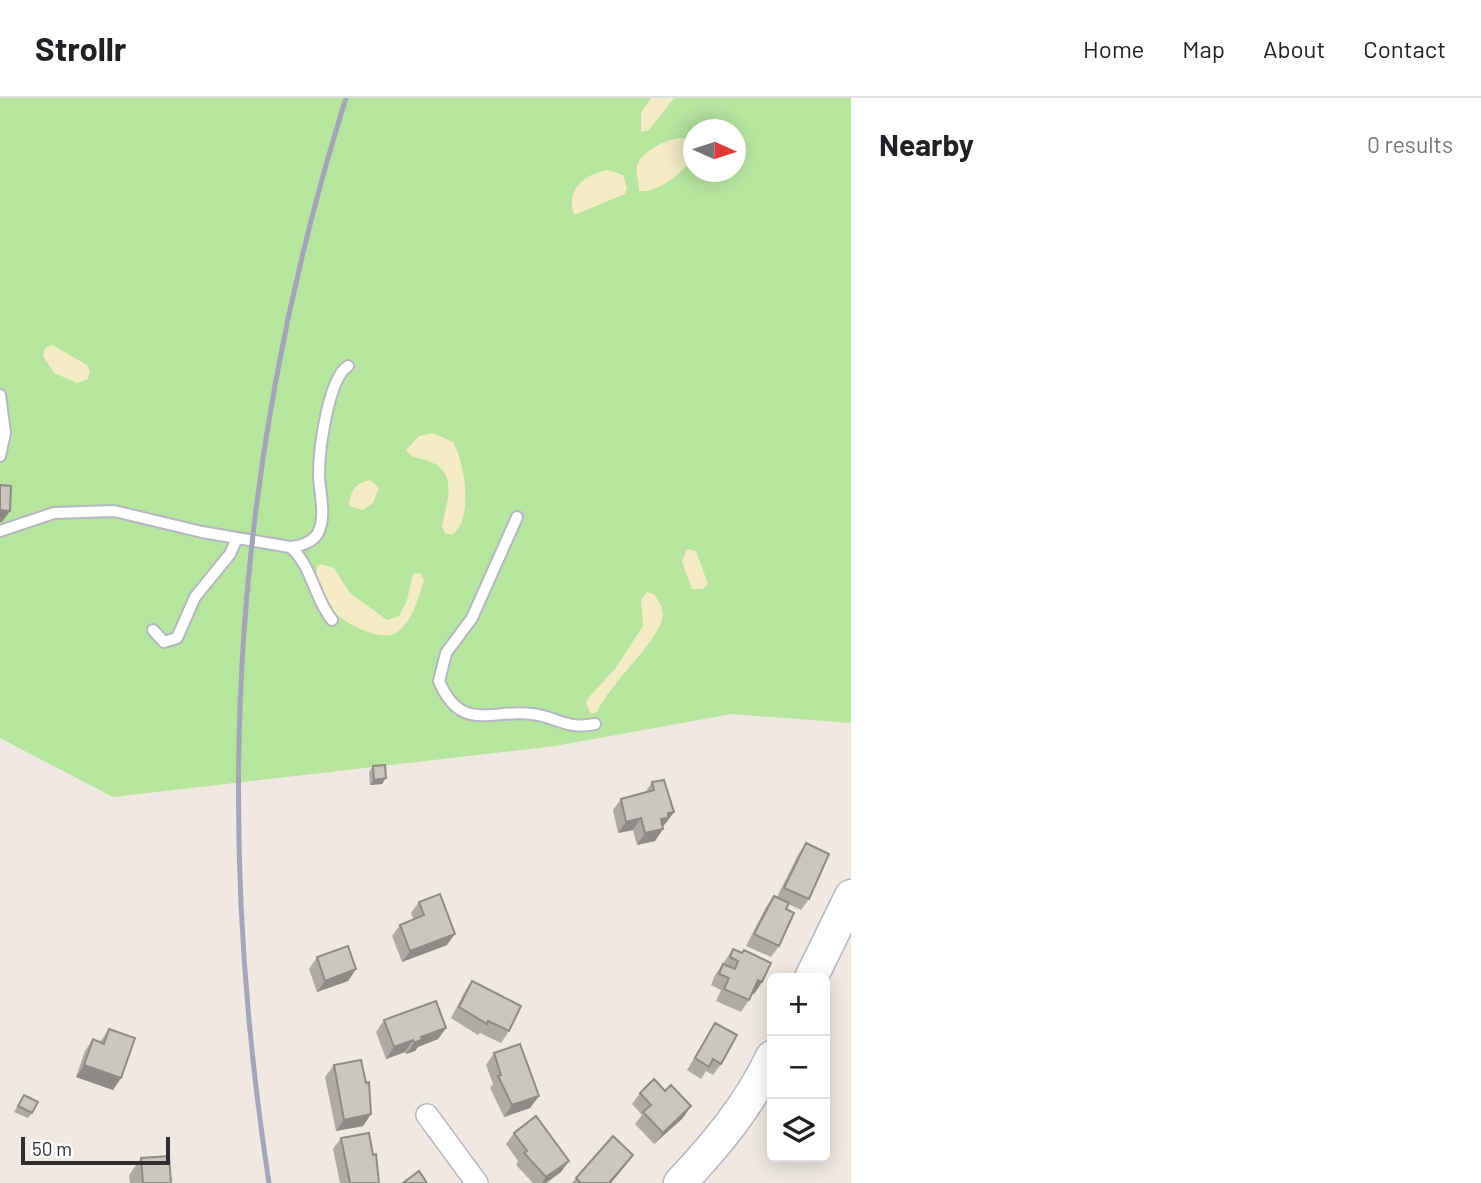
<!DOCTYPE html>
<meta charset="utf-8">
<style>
:root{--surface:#fff;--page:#f6f6f6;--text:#202124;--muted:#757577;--line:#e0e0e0}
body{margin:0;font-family:Barlow,sans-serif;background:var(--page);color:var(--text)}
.controls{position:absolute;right:21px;bottom:21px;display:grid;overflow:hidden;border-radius:10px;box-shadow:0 4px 18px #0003}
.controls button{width:63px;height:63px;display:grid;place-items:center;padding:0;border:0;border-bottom:2px solid var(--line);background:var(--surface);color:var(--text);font:35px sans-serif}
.compass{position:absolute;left:683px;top:21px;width:63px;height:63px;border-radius:50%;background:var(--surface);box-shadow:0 4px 18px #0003;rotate:93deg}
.scale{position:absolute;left:21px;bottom:18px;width:149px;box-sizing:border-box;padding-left:7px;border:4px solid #2e2e2e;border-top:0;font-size:19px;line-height:24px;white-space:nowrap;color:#2e2e2e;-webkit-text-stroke:5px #fff;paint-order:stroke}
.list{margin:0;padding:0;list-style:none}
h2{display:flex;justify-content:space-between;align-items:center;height:91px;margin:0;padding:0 28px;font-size:30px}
h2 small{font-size:23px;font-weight:400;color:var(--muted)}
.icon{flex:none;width:38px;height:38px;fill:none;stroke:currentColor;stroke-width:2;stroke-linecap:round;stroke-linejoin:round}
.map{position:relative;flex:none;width:851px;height:1085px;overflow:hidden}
header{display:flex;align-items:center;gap:42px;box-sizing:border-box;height:98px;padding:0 35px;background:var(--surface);border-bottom:2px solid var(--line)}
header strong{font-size:33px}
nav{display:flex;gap:38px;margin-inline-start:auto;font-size:24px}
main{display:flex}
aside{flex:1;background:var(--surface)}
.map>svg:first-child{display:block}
.green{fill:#b6e59e;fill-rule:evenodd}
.sand{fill:#f3ecc5}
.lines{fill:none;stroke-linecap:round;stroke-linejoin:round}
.lane-casing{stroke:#b4b7c1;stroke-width:14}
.street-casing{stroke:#b4b7c1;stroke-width:24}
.secondary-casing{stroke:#b4b7c1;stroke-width:35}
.lane{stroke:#fff;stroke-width:10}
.street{stroke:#fff;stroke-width:21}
.secondary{stroke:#fff;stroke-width:32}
.rail{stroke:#a3a6b8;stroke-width:5}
.wall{fill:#afaba4}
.shaded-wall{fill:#8e8b86}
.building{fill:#cbc7bf;stroke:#8e8b86;stroke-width:2}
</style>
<header>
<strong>Strollr</strong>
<nav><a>Home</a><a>Map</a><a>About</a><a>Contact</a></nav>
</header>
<main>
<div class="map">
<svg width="851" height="1085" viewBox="0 0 851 1085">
<rect width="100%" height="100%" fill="#efe9e1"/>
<!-- green -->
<path class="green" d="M0,0H851V625L732,616L555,648L113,699L0,640ZM694,32H736V74H694Z"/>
<!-- sand -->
<path class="sand" d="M651,0H674L649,32L641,34V15Z
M683,40L693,43V62C681,74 658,96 639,93C639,85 636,77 637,69C639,54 670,39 683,40Z
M608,72L623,77L627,90L625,96L574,117C565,91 585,76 608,72Z
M52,247L87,267L90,274L88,281L77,285L54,275L43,258L45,250Z
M433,335L453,344C465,364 474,422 452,437L445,435L442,429C446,404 461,372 425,362C417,360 410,359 406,352L419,338Z
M370,382L379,390L373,405L363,412L351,409L349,405C351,393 356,384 370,382Z
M687,451L696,453L708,486L703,491H692L682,464Z
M321,466L334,470L350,495L387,522L399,518L407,502L413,476L421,475L424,483C418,500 412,525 396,535C381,545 339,523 329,509C320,498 316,482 317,468Z
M647,494L654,496C659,504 665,512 662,522C654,548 611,584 597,614L591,616L586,605L588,600L615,571L643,528L641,501Z"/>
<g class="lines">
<!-- lane casing -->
<g class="lane-casing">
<path id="lane" d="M0,297L5,335L0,358
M517,419L472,520L446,555L439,583C461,635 490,611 532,616C558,619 566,632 595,626
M0,433L54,415L114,413L202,434L290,449C301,448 312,445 318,435C327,417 319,394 319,376C319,352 328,281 348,268
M290,449C312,467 314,500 332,522
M153,532L164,544L177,540L195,499L230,456L237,440"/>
</g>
<!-- street casing -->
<g class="street-casing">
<path id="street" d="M427,1017L477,1085"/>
</g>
<!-- secondary casing -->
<g class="secondary-casing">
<path id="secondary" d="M811,880L851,798
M680,1085C717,1046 749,1007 772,959"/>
</g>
<!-- lane -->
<use href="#lane" class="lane"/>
<!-- street -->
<use href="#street" class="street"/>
<!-- secondary -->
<use href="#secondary" class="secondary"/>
<!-- rail -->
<path class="rail" d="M269,1085C212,713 233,360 346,0"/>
</g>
<!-- wall -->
<path class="wall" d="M373,668L382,686L370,687L369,674Z
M652,684L674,714L663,728V731L655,743L637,747L633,732L618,735L613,712L621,701L645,695Z
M806,745L809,801L801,812L788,806L786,811L779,848L771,859L746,848L766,809L774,798L777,799L798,757Z
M419,804L447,847L402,864L392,838L400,827L414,822L411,815Z
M733,851L742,855L744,852L762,884L754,896L752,895L749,902L741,914L716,903L721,892L711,887L715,877Z
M317,859L356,871L348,883L317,894L309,871Z
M472,883L509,933L501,945L480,935L478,937L451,920L464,895Z
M384,922L446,930L438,941L418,949L415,953L406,956L405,954L386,961L376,934Z
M715,925L721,966L713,977L706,973L701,981L687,972Z
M109,931L121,980L113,992L76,979L85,953L93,941L100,944Z
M494,955L539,998L530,1010L504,1019L490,990L493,986L486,967Z
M334,967L371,1016L363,1028L336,1033L325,979Z
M665,993L683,1020L654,1046L635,1026L642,1017L632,1006L640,995Z
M24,997L32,1015L28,1020L14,1014Z
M514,1035L561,1074L546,1085H533L516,1067L518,1063L506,1046Z
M341,1040L373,1057L379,1085H340L333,1051Z
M633,1057L625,1068L611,1085H572L576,1080Z
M141,1060L171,1085H130L129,1077Z"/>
<!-- shaded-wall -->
<path class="shaded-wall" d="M0,412L10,413L2,424H0Z
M386,680L382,686L370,687L374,682Z
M674,714L666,725L660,731L661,721L668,715Z
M641,720L633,732L618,735L626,724Z
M663,731L655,743L637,747L645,735Z
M455,836L447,847L402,864L410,853Z
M356,871L348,883L317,894L325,883Z
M758,882L762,884L754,896L749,894Z
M446,930L438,941L418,949L415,953L406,956L414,945L421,939Z
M413,942L405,954L386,961L394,949Z
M84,967L121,980L113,992L76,979Z
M539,998L530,1010L504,1019L512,1007Z
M691,1008L683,1020L654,1046L663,1035Z
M371,1016L363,1028L336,1033L344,1022Z
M633,1057L625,1068L611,1085H609Z
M569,1063L561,1074L546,1085H542L546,1079Z"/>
<!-- building -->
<path class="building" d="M0,387L11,388L10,413L0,412Z
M385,667L386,680L374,682L373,668Z
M664,682L674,714L668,715V720L661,721L663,731L645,735L641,720L626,724L621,701L654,692L652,684Z
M806,745L829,756L809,801L784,790Z
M440,796L455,836L410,853L400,827L424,817L419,804Z
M774,798L789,805L786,811L794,815L779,848L754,836Z
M348,848L356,871L325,883L317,859Z
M733,851L742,855L744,852L771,865L762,884L758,882L749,902L724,891L729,880L719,876L723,866L735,871L738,863L730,859Z
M472,883L521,908L509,933L488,923L487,926L459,909Z
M436,903L446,930L421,939L423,941L414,945L413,942L394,949L384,922Z
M715,925L737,937L721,966L713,961L709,969L695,960Z
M109,931L135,940L121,980L84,967L93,941L104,946Z
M520,946L539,998L512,1007L498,978L501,977L494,955Z
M361,962L366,985L369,984L371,1016L344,1022L334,967Z
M654,981L665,993L671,987L691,1008L663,1035L643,1014L651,1007L640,995Z
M24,997L38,1004L32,1015L18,1008Z
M536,1018L569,1063L546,1079L524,1055L527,1053L514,1035Z
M369,1035L373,1057L376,1056L379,1085H350L341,1040Z
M613,1038L633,1057L609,1085H581L576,1080Z
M169,1058L171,1085H143L141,1060Z
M419,1073L427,1085H403Z"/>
</svg>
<div class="controls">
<button>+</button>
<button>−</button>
<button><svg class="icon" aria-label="layers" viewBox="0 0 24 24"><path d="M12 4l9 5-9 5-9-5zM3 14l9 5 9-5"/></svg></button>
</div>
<svg class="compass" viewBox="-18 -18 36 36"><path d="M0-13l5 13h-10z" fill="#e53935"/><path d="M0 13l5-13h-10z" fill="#757577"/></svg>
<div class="scale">50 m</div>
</div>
<aside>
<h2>Nearby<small>0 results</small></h2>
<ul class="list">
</ul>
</aside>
</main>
